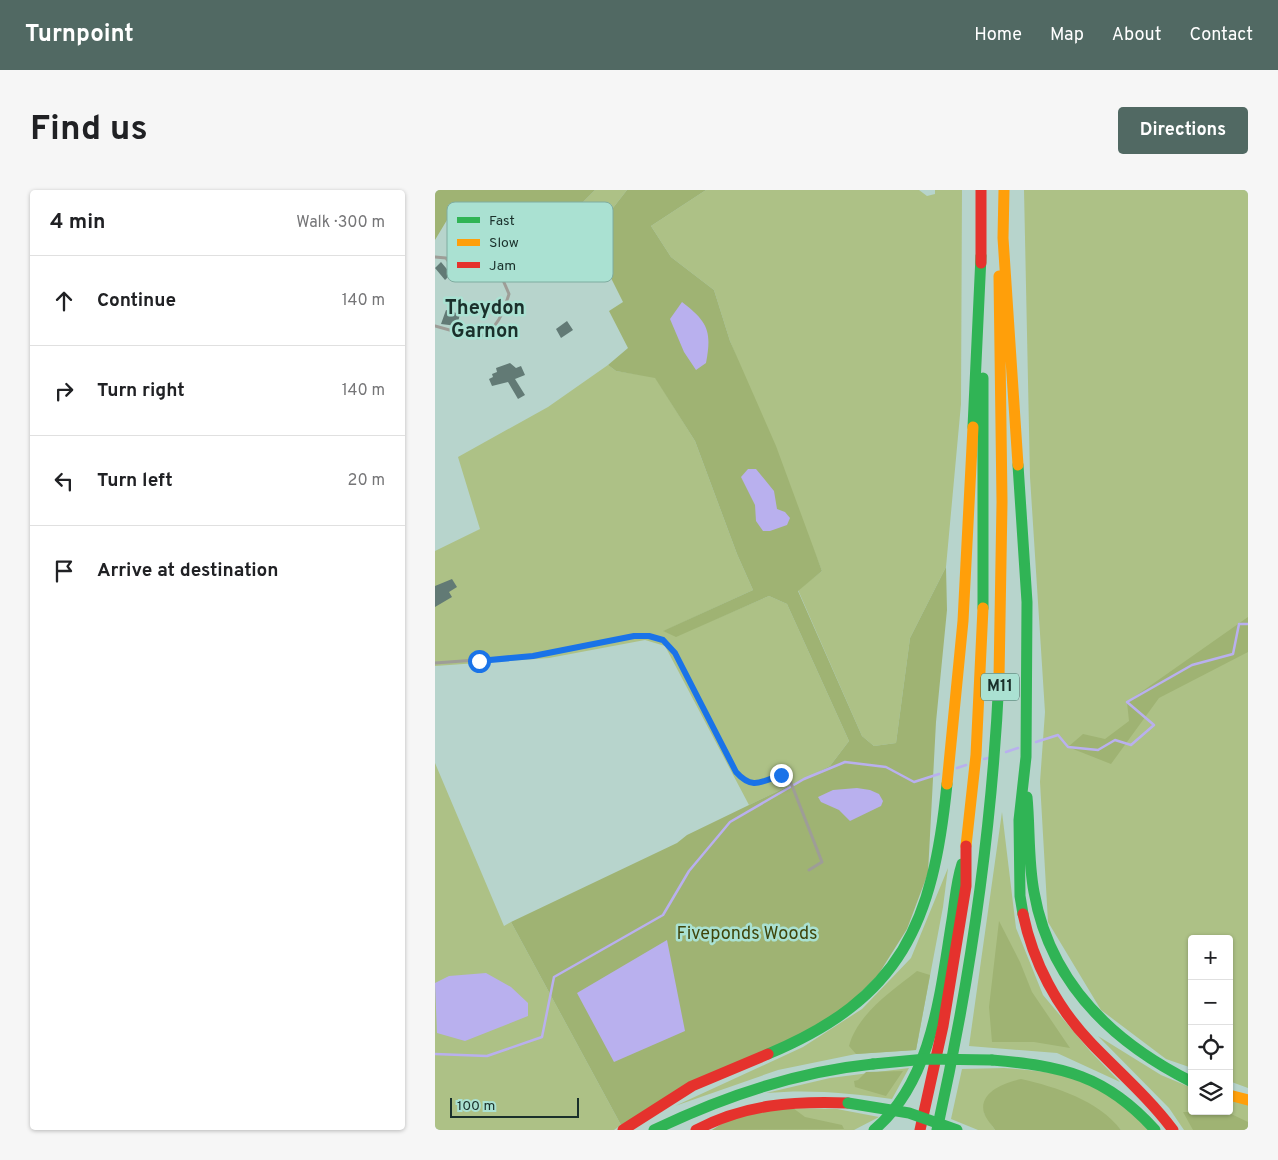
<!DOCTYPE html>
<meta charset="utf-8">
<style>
:root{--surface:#fff;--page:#f6f6f6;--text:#202124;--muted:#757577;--line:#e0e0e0;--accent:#516963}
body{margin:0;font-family:Overpass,sans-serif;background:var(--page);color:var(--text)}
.controls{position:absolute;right:15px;bottom:15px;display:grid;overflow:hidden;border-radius:5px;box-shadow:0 1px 4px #0004}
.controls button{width:45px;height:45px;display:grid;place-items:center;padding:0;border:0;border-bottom:1px solid var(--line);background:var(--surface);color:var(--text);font:25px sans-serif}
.scale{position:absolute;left:15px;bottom:12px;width:129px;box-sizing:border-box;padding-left:5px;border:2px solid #1a302b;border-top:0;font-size:14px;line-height:18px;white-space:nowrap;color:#1a302b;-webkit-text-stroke:4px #aae1d2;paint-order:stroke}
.stop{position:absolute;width:15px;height:15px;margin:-11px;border:4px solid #1a73e8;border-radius:50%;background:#fff}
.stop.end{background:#1a73e8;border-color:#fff;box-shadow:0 1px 5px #0008}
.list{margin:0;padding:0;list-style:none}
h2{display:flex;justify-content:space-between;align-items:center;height:65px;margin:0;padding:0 20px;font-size:21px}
h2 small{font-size:16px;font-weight:400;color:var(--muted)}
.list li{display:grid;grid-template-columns:32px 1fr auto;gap:15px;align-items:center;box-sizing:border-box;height:90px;padding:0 20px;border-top:1px solid var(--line)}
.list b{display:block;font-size:19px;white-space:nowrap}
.list em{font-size:16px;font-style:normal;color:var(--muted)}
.icon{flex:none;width:28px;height:28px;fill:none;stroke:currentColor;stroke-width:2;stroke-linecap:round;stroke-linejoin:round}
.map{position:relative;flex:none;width:813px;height:940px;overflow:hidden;border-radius:5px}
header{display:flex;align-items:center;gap:30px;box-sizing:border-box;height:70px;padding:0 25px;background:var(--accent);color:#fff}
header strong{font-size:24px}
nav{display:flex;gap:28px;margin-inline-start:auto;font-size:18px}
.intro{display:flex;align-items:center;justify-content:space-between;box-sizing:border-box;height:120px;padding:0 30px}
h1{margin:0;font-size:35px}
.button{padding:12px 22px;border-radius:5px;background:var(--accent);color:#fff;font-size:18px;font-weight:700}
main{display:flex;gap:30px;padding:0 30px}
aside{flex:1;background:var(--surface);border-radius:5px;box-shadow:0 1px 4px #0004}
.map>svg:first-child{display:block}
.green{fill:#adc186}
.forest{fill:#9fb373}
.water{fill:#b9b0ee}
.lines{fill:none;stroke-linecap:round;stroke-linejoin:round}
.stream{stroke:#b9b0ee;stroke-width:2.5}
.building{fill:#627a75}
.lane{stroke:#9e9d97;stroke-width:3}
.fast{stroke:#30b455;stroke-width:11}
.slow{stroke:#ff9f0a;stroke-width:11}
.jam{stroke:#e5322d;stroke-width:11}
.fast-bridge{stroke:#30b455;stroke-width:11}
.route{stroke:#1a73e8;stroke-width:6}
.labels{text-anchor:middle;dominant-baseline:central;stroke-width:5;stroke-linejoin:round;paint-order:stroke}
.shield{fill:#aae1d2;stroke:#45655d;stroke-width:1}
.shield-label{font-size:16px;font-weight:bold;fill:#1a302b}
.park-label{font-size:18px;fill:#3f450b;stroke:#aae1d2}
.quarter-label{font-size:20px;font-weight:bold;fill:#1a302b;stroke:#aae1d2}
.key{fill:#aae1d2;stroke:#7faca0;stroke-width:1}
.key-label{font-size:14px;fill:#1a302b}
</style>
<header>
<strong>Turnpoint</strong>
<nav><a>Home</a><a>Map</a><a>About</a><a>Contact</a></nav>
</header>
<div class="intro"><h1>Find us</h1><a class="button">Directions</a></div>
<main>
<aside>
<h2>4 min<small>Walk · 300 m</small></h2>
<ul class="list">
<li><svg class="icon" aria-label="ahead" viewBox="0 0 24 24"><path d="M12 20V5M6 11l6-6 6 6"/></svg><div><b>Continue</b></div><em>140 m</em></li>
<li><svg class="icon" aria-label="right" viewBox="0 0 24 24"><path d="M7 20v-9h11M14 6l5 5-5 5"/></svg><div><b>Turn right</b></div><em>140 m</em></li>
<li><svg class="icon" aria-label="left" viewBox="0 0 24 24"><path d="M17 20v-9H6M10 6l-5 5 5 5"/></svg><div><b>Turn left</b></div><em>20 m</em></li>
<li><svg class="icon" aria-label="arrive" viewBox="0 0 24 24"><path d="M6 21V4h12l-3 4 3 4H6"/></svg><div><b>Arrive at destination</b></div></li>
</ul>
</aside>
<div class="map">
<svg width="813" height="940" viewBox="0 0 813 940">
<rect width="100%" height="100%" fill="#b7d4cc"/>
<!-- green -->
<path class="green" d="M160,0H192L174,23L168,70L141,19Z
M271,0H484L492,6L500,4V0H527L526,214L511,377L475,448L461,553L439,556L427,546L363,400L387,381L295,151L279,100L236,67L216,36Z
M589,0H813V898L794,891V749H757V878L731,869L666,820L613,732L605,592L610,522L595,287Z
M173,175L181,181L220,187L260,251L302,364L318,400L229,441L241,446L334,406L352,414L414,551L395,576L314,615L230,456L210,450L114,468L0,476V361L45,339L23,267L113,217Z
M0,573L69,736L76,732L186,935L179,940H0Z
M567,622L581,738L608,805L655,861L685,892L622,863L534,856Z
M513,678L508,717L481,860L421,864L343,880L240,916L368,857L427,819L476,768Z
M663,846L726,885L757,898V921H794V910L813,914V940H749L734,918Z
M474,878L457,909C415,903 374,899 331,903L395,888Z
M569,878C611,881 652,885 686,912C696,920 704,931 713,940H686L670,925L549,923L560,940H543L516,929L527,879Z
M350,918L402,919L444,927L419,940H277Z"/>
<!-- forest -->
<path class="forest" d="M0,0H160L132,28L106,35L41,21L15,25L0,50Z
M192,0H271L216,36L236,67L279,100L295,151L341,256L387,381L363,401L427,546L439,556L461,553L475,448L511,377L512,420L501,532L493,683L472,739L443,785L411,817L360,849L186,935L76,732L242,653L252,645L395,576L414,551L352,414L334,406L241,447L228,441L318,400L302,364L260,251L220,188L181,181L173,175L193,158L174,121L188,112L168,72L174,23Z
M813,427V462L724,508L676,574L633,557L648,544L670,549L694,531L692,512Z
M564,731L585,772L597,802L635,858L599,852H557L554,817Z
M482,781L495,785L481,860L421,864L414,856C423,823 457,801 482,781Z
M468,881L451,906L420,897L419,891L423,890L431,882Z
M586,889C621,897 663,910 686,940H560C557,935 551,929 549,923C543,902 571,892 586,889Z
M350,918H358L370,927L407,935L409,939L277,940L296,928Z
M748,922H792L813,932V940H758Z"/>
<!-- water -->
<path class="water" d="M247,112C273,132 277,141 271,173L261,180L249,162L235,129Z
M313,279H321L339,301L342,319L350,322L355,328L352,335L335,341H328L321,331L320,315L306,287Z
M422,598L435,600L444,604L448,611L446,616L415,631L404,620L386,612L383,607L398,600Z
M232,750L250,841L179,872L142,803Z
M51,783L76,797L93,813V826L30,851L2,843L0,793L14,786Z"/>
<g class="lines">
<!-- stream -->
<path class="stream" d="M601,552L623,545L633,557L663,560L680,550L696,555L719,535L692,512L757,475L798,464L804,434H813
M571,562L583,558
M549,569L553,568
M522,578L531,575
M0,864L52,866L107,847L119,787L228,725L254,681L295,632L369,589L410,572L451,577L479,592L504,584"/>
</g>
<!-- building -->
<path class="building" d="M6,72L16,84L10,90L0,78Z
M11,120L25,124L22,136L6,134Z
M132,131L138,140L126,148L121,139Z
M75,173L81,178L86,176L90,185L80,189L90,205L83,209L73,192L57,196L54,189L58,187L57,184L62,182L61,178Z
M17,389L22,397L14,402L17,407L0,417V396Z"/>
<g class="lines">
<!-- lane -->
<path class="lane" d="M0,67L11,68L25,87L46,88L64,81L74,104C68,123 63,139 43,148L0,136
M0,473L97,466L199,446C218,446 229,447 240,463L301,581C321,604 328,585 351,585L354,588L387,672L374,680"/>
<!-- fast -->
<path class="fast" d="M548,188V418
M538,237L546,66
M583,275L592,412L591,567L584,630L585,706L588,724
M592,607C595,638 593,671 599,702C615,793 677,852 757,892
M333,864C467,808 498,733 512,594
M557,870C627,876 671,885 720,940
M219,940C289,906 360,882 438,874
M439,940C498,890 505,802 517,730C520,711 521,692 527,674
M502,940C535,791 557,641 564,488"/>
<!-- slow -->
<path class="slow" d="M569,0L568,48L583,275
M564,86L567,312L564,488
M512,594L528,431L538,237
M531,656L541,565L548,418
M794,905L813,910"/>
<!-- jam -->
<path class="jam" d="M546,0V73
M588,724C598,772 622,818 657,854C684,882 714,908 738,940
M188,940L257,896L333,864
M261,940C310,914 359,911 413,913
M485,940L508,836L531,696V656"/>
<!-- fast-bridge -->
<path class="fast-bridge" d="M438,874L491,869L557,870
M413,913L474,923L522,940"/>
</g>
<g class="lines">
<!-- route -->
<path class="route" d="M44,471L98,466L199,446H214L228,450L240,463L301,582C317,600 326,592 346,585"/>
</g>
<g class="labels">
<!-- shield labels -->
<rect class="shield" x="546" y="483.5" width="38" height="27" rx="4"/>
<g class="shield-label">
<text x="565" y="497">M11</text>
</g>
<!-- park labels -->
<g class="park-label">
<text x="312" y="744">Fiveponds Woods</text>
</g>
<!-- quarter labels -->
<g class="quarter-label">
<text x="50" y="119">Theydon<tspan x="50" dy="23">Garnon</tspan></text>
</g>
</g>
<!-- legend -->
<rect x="12" y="12" width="166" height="80" rx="8" class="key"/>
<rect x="22" y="27" width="23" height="6" fill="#30b455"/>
<rect x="22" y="49" width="23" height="7" fill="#ff9f0a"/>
<rect x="22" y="72" width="23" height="6" fill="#e5322d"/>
<g class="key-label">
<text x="54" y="35">Fast</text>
<text x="54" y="57">Slow</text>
<text x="54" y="80">Jam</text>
</g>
</svg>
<div class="controls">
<button>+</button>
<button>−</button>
<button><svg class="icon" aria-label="locate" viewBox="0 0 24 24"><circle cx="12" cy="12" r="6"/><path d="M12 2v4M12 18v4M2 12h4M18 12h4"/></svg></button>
<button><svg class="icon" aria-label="layers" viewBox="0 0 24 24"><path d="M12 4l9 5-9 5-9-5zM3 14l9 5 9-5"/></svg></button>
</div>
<div class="scale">100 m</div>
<div class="stop" style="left:44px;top:471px"></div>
<div class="stop end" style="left:346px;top:585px"></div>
</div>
</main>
